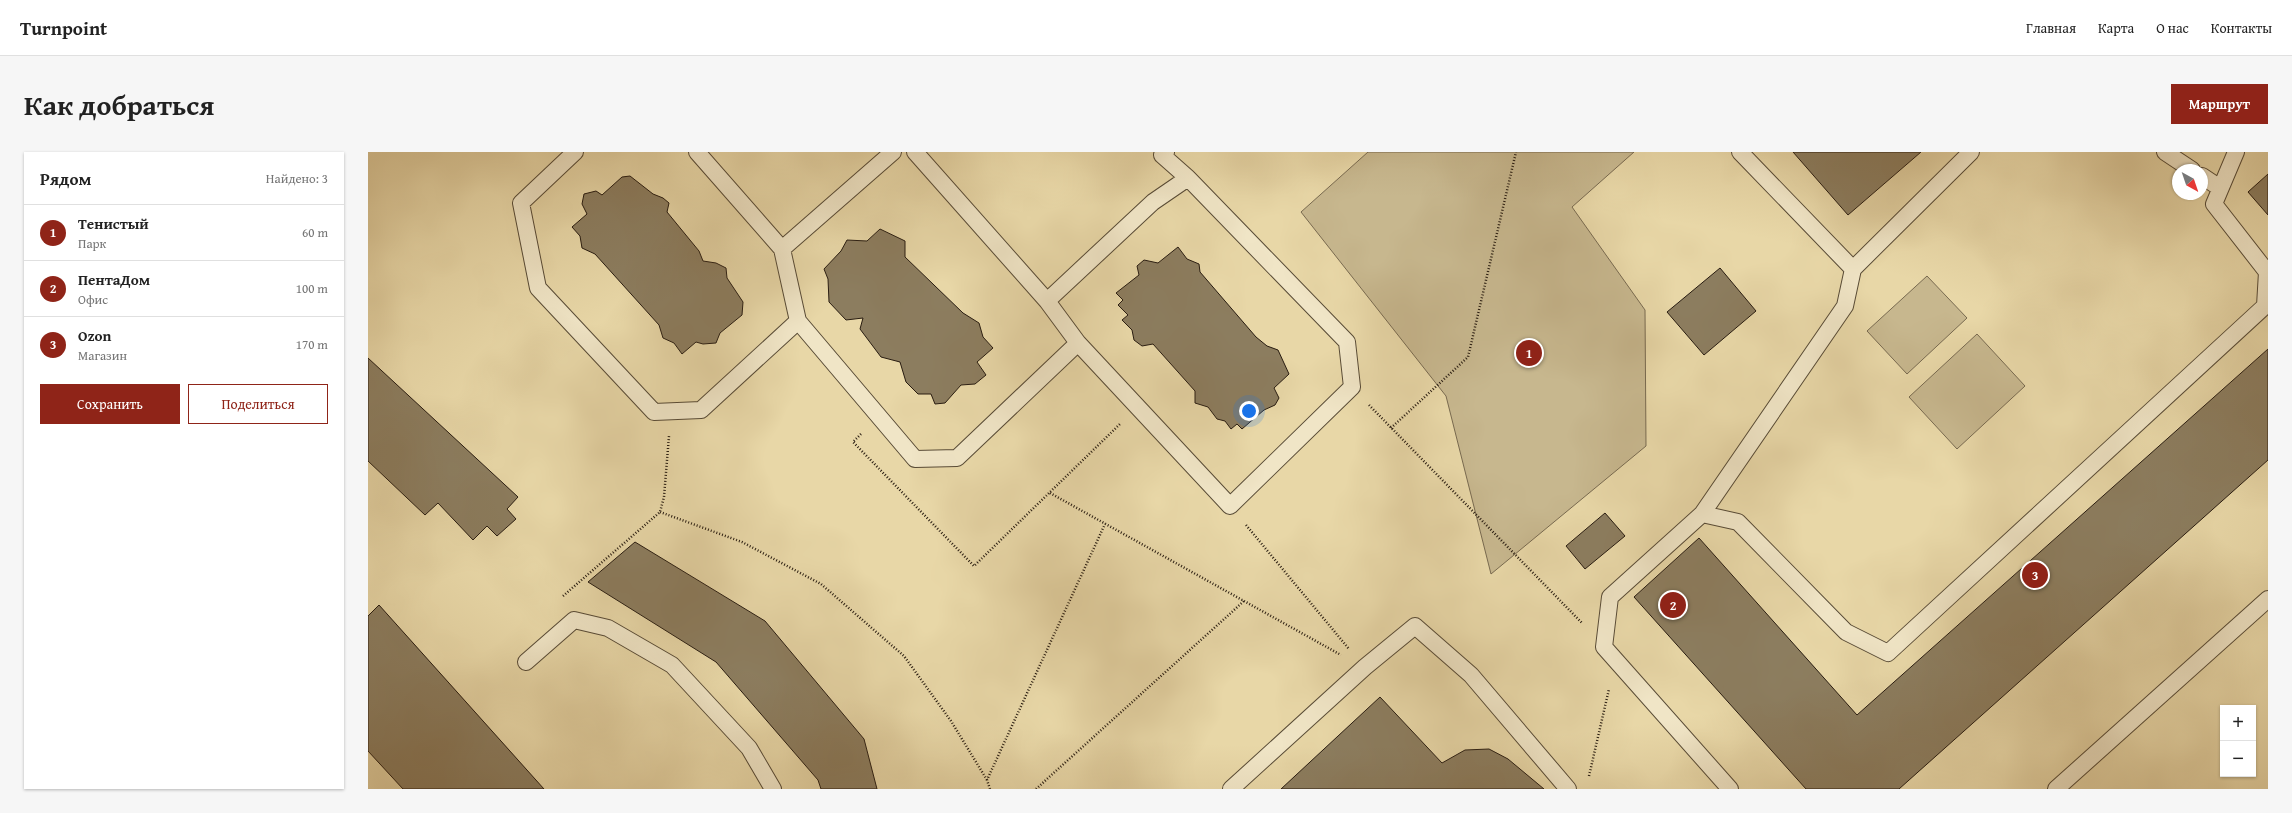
<!DOCTYPE html>
<html lang="ru">
<meta charset="utf-8">
<style>
:root{--surface:#fff;--page:#f6f6f6;--text:#222;--muted:#767676;--line:#e0e0e0;--accent:#8f2418}
body{margin:0;font-family:"Gentium Book Plus",serif;background:var(--page);color:var(--text)}
.controls{position:absolute;right:12px;bottom:12px;display:grid;overflow:hidden;border-radius:0px;box-shadow:0 1px 3px #0004}
.controls button{width:36px;height:36px;display:grid;place-items:center;padding:0;border:0;border-bottom:1px solid var(--line);background:var(--surface);color:var(--text);font:20px sans-serif}
.compass{position:absolute;left:1804px;top:12px;width:36px;height:36px;border-radius:50%;background:var(--surface);box-shadow:0 1px 3px #0004;rotate:140deg}
.you{position:absolute;left:881px;top:259px;width:14px;height:14px;margin:-10px;border:3px solid #fff;border-radius:50%;background:#1a73e8;box-shadow:0 0 0 6px #1a73e833}
.badge{display:grid;place-items:center;width:26px;height:26px;border-radius:50%;background:var(--accent);color:#fff;font-size:13px;font-weight:700}
.pin{position:absolute;translate:-50% -50%;border:2px solid #fff;box-shadow:0 1px 4px #0006}
.list{margin:0;padding:0;list-style:none}
h2{display:flex;justify-content:space-between;align-items:center;height:52px;margin:0;padding:0 16px;font-size:17px}
h2 small{font-size:13px;font-weight:400;color:var(--muted)}
.list li{display:grid;grid-template-columns:26px 1fr auto;gap:12px;align-items:center;box-sizing:border-box;height:56px;padding:0 16px;border-top:1px solid var(--line)}
.list b{display:block;font-size:15px;white-space:nowrap}
.list p{margin:0;font-size:13px;white-space:nowrap;color:var(--muted)}
.list em{font-size:13px;font-style:normal;color:var(--muted)}
.actions{display:flex;gap:8px;padding:12px 16px}
.actions a{flex:1;padding:9px 0;border:1px solid var(--accent);border-radius:0px;text-align:center;font-size:14px;color:var(--accent)}
.actions .main{background:var(--accent);color:#fff}
.map{position:relative;flex:none;width:1900px;height:637px;overflow:hidden;border-radius:0px}
header{display:flex;align-items:center;gap:24px;box-sizing:border-box;height:56px;padding:0 20px;background:var(--surface);border-bottom:1px solid var(--line)}
header strong{font-size:19px}
nav{display:flex;gap:22px;margin-inline-start:auto;font-size:14px}
.intro{display:flex;align-items:center;justify-content:space-between;box-sizing:border-box;height:96px;padding:0 24px}
h1{margin:0;font-size:28px}
.button{padding:10px 18px;border-radius:0px;background:var(--accent);color:#fff;font-size:14px;font-weight:700}
main{display:flex;gap:24px;padding:0 24px}
aside{flex:1;background:var(--surface);border-radius:0px;box-shadow:0 1px 3px #0004}
.map>svg:first-child{display:block}
.green{fill:#c7b78e;stroke:#786a50}
.building{fill:#8c7d5f;stroke:#281c11}
.lines{fill:none;stroke-linecap:round;stroke-linejoin:round}
.service-casing{stroke:#584b36;stroke-width:18}
.path{stroke:#281c11;stroke-width:2.5;stroke-dasharray:1 2;stroke-linecap:butt}
.service{stroke:#f0e5c6;stroke-width:16}
</style>
<header>
<strong>Turnpoint</strong>
<nav><a>Главная</a><a>Карта</a><a>О нас</a><a>Контакты</a></nav>
</header>
<div class="intro"><h1>Как добраться</h1><a class="button">Маршрут</a></div>
<main>
<aside>
<h2>Рядом<small>Найдено: 3</small></h2>
<ul class="list">
<li><span class="badge">1</span><div><b>Тенистый</b><p>Парк</p></div><em>60 m</em></li>
<li><span class="badge">2</span><div><b>ПентаДом</b><p>Офис</p></div><em>100 m</em></li>
<li><span class="badge">3</span><div><b>Ozon</b><p>Магазин</p></div><em>170 m</em></li>
</ul>
<div class="actions"><a class="main">Сохранить</a><a>Поделиться</a></div>
</aside>
<div class="map">
<svg width="1900" height="637" viewBox="0 0 1900 637">
<rect width="100%" height="100%" fill="#e8d7a7"/>
<filter id="stains"><feTurbulence type="fractalNoise" baseFrequency=".005" numOctaves="4"/><feColorMatrix values="0 0 0 0 .2 0 0 0 0 .09 0 0 0 0 .02 0 0 0 .5 -.17"/></filter>
<radialGradient id="worn" r=".72"><stop offset=".6" stop-color="#630" stop-opacity="0"/><stop offset="1" stop-color="#630" stop-opacity=".3"/></radialGradient>
<!-- green -->
<path class="green" d="M1000,0H1266L1204,55L1277,158L1278,294L1123,422L1078,244L933,60Z
M1559,124L1599,166L1539,222L1499,179Z
M1609,182L1657,234L1589,297L1541,245Z"/>
<!-- building -->
<path class="building" d="M1425,0H1553L1480,63Z
M1900,22V63L1880,40Z
M262,24L285,42L295,46L301,51L299,60L331,99L335,109L348,111L358,116L359,126L375,150L374,163L352,181L348,191L335,192L328,190L314,202L306,191L295,186L291,173L227,102L214,96L212,84L204,75L219,62L214,52L216,42L228,39L234,43L254,25Z
M512,77L537,89V105L595,161L611,171L615,185L625,196L609,210L618,223L607,232L593,233L577,251L567,252L563,242H550L538,230L532,210L513,205L492,177L495,166L478,168L461,150L460,127L456,117L473,99L479,88L499,89Z
M810,95L819,107L831,112L832,120L888,185L899,194L910,198L921,222L906,236L911,246L907,253L896,258L874,277L869,272L863,277L857,269L849,267L840,255L827,251V239L785,192L774,194L766,188L764,178L754,168L760,163L750,153L755,148L748,141L771,123L769,114L776,108L790,111Z
M1352,116L1388,159L1336,203L1299,160Z
M1900,197V308L1531,637H1438L1266,445L1331,386L1489,563Z
M0,206L150,345L139,357L148,367L129,384L119,374L105,388L70,351L57,363L0,309Z
M1237,361L1257,384L1217,417L1198,394Z
M267,390L397,469L496,587L509,637H453L450,628L348,510L220,430Z
M11,453L176,637H35L0,599V464Z
M1012,545L1074,611L1097,598L1121,597L1140,607L1176,637H913Z"/>
<g class="lines">
<!-- service casing -->
<g class="service-casing">
<path id="service" d="M207,0L153,51L170,136L286,260L333,258L430,169L414,97L329,0
M547,0L679,149L710,191
M798,0L794,3L820,26
M1797,0L1824,18
M1834,24L1852,36
M414,97L525,0
M1485,117L1603,0
M430,169L547,307L589,306L710,191L862,354L984,235L979,190L820,26L785,50L679,149
M1334,362L1477,154L1485,117L1372,0
M158,510L206,468L240,476L304,513L381,596L405,637
M863,637L997,515L1047,474L1103,523L1200,637
M1362,637L1236,495L1242,445L1334,362L1370,370L1478,480L1520,501L1897,154L1899,120L1846,52L1868,0
M1688,637L1900,447"/>
</g>
<!-- path -->
<path class="path" d="M1001,253L1214,471
M1023,276L1100,205L1148,0
M493,282L485,290L606,414L752,272
M682,341L973,503
M292,360L374,390L453,432L536,504L583,569L619,628
M878,373L981,497
M195,444L292,360L296,345L301,284
M1221,624L1241,537
M622,637L619,628L737,372
M668,637L876,449"/>
<!-- service -->
<use href="#service" class="service"/>
</g>
<rect width="100%" height="100%" filter="url(#stains)"/>
<rect width="100%" height="100%" fill="url(#worn)"/>
</svg>
<div class="controls">
<button>+</button>
<button>−</button>
</div>
<svg class="compass" viewBox="-18 -18 36 36"><path d="M0-13l5 13h-10z" fill="#e53935"/><path d="M0 13l5-13h-10z" fill="#767676"/></svg>
<div class="you"></div>
<div class="pin badge" style="left:1161px;top:201px">1</div>
<div class="pin badge" style="left:1305px;top:453px">2</div>
<div class="pin badge" style="left:1667px;top:423px">3</div>
</div>
</main>
